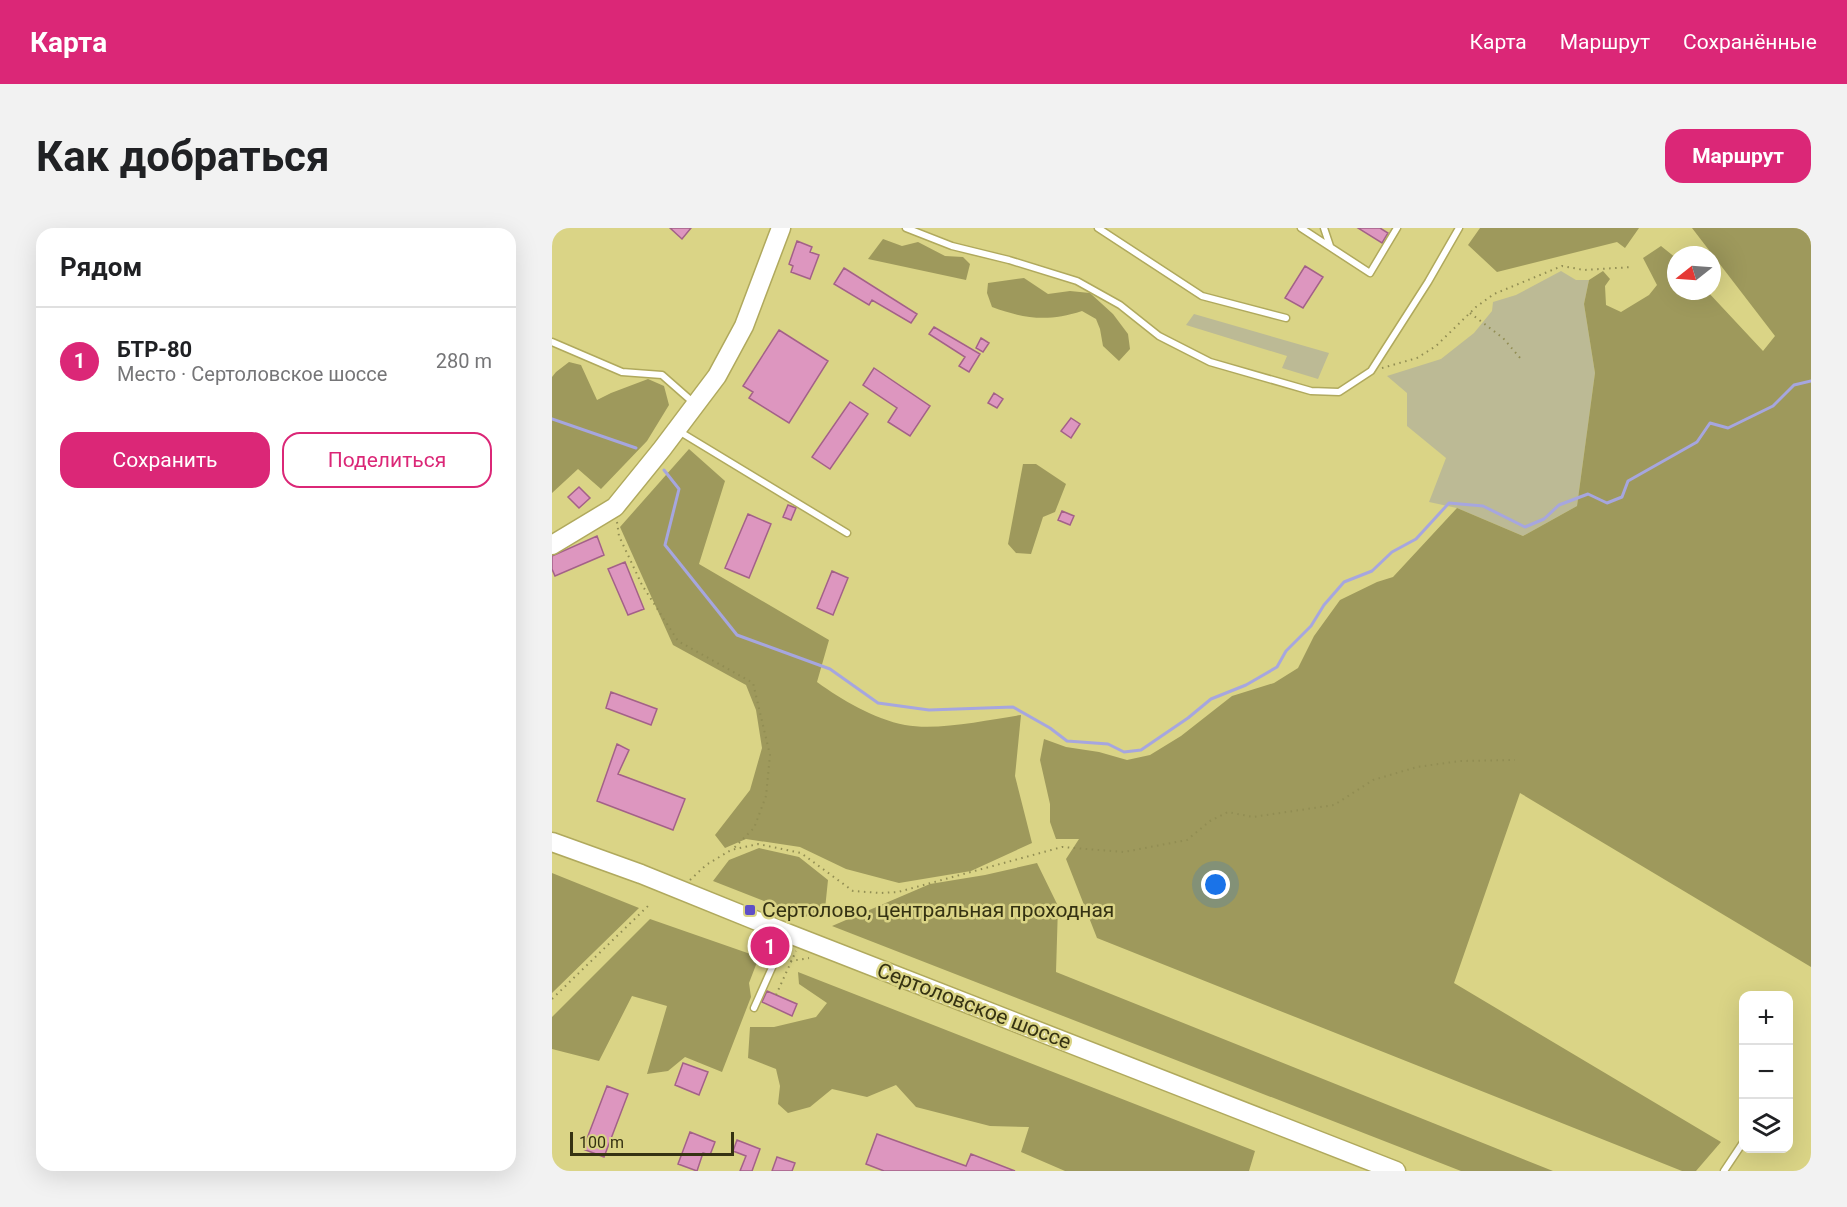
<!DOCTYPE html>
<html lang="ru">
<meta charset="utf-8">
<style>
:root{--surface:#fff;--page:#f2f2f2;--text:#202124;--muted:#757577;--line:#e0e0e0;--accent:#db2777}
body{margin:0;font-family:Roboto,sans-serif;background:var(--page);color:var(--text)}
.controls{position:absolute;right:18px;bottom:18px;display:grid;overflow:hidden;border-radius:12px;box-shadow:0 6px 24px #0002}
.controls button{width:54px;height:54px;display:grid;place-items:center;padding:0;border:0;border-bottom:2px solid var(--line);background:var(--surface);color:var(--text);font:30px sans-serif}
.compass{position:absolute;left:1115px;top:18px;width:54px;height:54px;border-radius:50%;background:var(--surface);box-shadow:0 6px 24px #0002;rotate:253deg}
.scale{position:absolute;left:18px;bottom:15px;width:164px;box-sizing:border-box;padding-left:6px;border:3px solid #353212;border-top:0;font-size:16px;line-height:21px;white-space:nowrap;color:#353212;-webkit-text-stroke:4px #dad486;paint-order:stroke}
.you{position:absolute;left:664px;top:657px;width:21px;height:21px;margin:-15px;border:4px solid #fff;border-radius:50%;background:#1a73e8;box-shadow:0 0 0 9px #1a73e833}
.badge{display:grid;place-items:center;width:39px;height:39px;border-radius:50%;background:var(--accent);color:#fff;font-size:20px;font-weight:700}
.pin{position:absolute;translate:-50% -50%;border:3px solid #fff;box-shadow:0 2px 6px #0006}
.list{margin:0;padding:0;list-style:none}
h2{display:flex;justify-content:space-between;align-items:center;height:78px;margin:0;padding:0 24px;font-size:26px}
h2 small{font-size:20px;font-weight:400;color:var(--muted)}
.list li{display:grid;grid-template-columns:39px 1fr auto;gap:18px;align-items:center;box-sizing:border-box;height:108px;padding:0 24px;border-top:2px solid var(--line)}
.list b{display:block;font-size:22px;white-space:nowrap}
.list p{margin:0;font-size:20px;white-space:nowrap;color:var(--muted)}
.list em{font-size:20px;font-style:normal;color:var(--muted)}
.actions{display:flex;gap:12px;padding:18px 24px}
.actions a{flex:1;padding:14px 0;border:2px solid var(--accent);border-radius:18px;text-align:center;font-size:21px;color:var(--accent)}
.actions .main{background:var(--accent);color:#fff}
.icon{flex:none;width:33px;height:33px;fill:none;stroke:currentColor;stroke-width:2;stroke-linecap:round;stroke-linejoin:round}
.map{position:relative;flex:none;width:1259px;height:943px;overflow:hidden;border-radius:18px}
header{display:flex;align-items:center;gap:36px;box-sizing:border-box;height:84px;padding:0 30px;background:var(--accent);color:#fff}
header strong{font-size:28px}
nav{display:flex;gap:33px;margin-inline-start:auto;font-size:21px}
.intro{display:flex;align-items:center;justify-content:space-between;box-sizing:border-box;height:144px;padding:0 36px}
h1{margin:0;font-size:42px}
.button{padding:15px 27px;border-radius:18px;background:var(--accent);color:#fff;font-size:21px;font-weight:700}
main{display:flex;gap:36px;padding:0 36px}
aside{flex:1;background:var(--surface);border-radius:18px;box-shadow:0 6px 24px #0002}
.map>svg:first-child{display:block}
.green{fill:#bcba95}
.forest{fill:#9e995c}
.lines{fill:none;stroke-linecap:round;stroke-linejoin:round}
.stream{stroke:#a6a6df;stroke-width:3}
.building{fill:#dd96bf;stroke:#a36188;stroke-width:1.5}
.lane-casing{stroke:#b0a95d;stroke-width:9}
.secondary-casing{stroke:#b0a95d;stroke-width:21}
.path{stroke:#918d53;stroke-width:2;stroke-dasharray:1.5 4.5;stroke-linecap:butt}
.lane{stroke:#fff;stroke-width:6}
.secondary{stroke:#fff;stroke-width:18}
.poi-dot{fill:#5f4fc7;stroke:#dad486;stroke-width:2}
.labels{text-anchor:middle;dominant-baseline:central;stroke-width:5;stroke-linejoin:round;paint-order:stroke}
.poi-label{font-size:21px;fill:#353212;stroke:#dad486;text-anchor:start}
.street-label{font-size:21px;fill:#353212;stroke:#dad486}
</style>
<header>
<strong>Карта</strong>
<nav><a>Карта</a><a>Маршрут</a><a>Сохранённые</a></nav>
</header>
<div class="intro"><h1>Как добраться</h1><a class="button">Маршрут</a></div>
<main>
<aside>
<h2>Рядом<small></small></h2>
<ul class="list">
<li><span class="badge">1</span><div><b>БТР-80</b><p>Место · Сертоловское шоссе</p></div><em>280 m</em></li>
</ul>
<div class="actions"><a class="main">Сохранить</a><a>Поделиться</a></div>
</aside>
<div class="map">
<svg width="1259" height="943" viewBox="0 0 1259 943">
<rect width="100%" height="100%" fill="#dad486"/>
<!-- green -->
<path class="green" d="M1009,43L1024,52H1037L1032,76L1043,145L1025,278L971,308L905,280L877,274L894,230L855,198V165L835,148L889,131L922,105L940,83L941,74L964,67Z
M642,86L777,125L766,151L730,140L735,128L634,97Z"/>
<!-- forest -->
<path class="forest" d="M928,0H1087L1073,20L1065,14L945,44L916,17Z
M1140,0H1259V739L968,565L902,755L1169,914L1144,943H1130L545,710L514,631L527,611H504L498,594V576L488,532L492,511L514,519L547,524L575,532L598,527L629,508L680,468L722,455L746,440L762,408L788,372L825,354L841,349L905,280L971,308L1025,278L1043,145L1032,76L1037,52L1051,43L1058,51L1053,58L1054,77L1069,84L1097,67L1105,57L1091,30L1109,18L1124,30V63H1155L1211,123L1223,108Z
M331,11L350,18L366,14L393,28L411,29L418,36L414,52L316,31Z
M472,50L496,66L518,63L538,65L561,86L576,106L578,121L567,133L551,118L548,101L544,91L530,83C496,94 473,91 440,79L435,65L436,55Z
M17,134L29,137L45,172L59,165L96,151L112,158L117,177L95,213L49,261L26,241L0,265V149L4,144Z
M137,221L173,253L147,336L277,412L265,454C290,472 322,491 353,497C386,503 435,492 469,487L463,548L480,615L419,643L347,655L294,641L248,619L194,611L173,620L163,607L198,562L210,520L204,482L194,457L121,417L68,299Z
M471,236H484L514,256L503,284L491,289L479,326L464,325L456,316Z
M207,620L247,629L276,652L273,681L253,689L161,653L177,632Z
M485,635L506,678L504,744L1001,943H909L280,698L378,656L433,647Z
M0,645L87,680L0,765Z
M98,691L207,729L197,755L199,769L170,844L133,829L116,843L95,846L115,778L80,768L47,833L0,821V789Z
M246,744L703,923L697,943H513L469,924L477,899L438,898L364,879L344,857L315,869L280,861L258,879L236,885L226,876L228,858L224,841L196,830L198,799H222L264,789L275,775L247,756Z"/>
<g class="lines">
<!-- stream -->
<path class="stream" d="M0,191L84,220
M112,242L127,261L113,317L185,407L278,441L326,475L377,482L461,479L498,500L515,513L556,516L572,524L589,522L636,490L659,471L694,457L725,439L734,423L759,398L772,377L792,354L820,343L840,324L864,311L897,275L931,278L973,299L992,291L1007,277L1036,266L1055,275L1070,269L1076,253L1145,214L1158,195L1176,200L1221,178L1242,157L1259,153"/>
</g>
<!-- building -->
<path class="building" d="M118,0H139L130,11Z
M806,0H828L836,5L830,15Z
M245,13L260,19L258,24L267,27L258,51L239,44L241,38L237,36Z
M753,38L771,49L751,80L733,70Z
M292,40L365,86L359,95L320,72L317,77L282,56Z
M382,99L428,126L417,144L407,138L413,129L377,106Z
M227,102L276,133L237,195L197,170L201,164L191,158Z
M429,110L437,115L431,124L424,120Z
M322,140L378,178L358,208L336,194L345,180L311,157Z
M442,165L451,171L445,180L436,175Z
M298,174L316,186L278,241L260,229Z
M519,190L528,196L519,210L509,203Z
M27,259L38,270L27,280L16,269Z
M236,277L244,280L239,292L231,289Z
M510,283L522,288L518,297L506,292Z
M196,286L219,296L197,350L173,340Z
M45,308L52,327L3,348L0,341V328Z
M73,334L92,381L76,387L56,341Z
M280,343L296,350L281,387L265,380Z
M59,464L105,481L99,497L54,480Z
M65,516L77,522L66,546L133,571L121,602L45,573Z
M215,763L245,776L240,788L210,774Z
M131,835L156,844L147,867L123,857Z
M55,858L76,866L52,929L31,921Z
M138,904L163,914L158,927L151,925L145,943L126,936Z
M325,906L414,938L419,926L463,943H332L314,936Z
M185,912L208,921L200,943H188L194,928L181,923Z
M225,929L243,935L240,943H220Z"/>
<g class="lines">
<!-- lane casing -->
<g class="lane-casing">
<path id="lane" d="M354,0L400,18L457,32L525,53L568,77L607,108L658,134L759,163L787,164L819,143L876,54L907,0
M546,0L650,68L734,90
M749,0L818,45L845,0
M772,0L778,18
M0,114L70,144L110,147L143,176
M125,202L295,305
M202,780L235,706
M1172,943L1192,913"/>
</g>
<!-- secondary casing -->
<g class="secondary-casing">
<path id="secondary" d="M0,317L63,279L110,221L165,148L192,98L229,0
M0,614L89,646L235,705L844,943"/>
</g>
<!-- path -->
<path class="path" d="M918,85L951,110L969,131
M830,140L865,130L884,118L924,79L942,66L1010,38L1032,42L1081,39
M65,294L67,308L90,357L126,413L201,455L218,527L214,568L202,600L181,621
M138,652L154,637L179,622L206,616L249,625L301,663L328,665L346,664L510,619L572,624L635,612L658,593L676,584L701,589L782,577L821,552L865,539L908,533L963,532
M233,730L239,733L257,730
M224,767L244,723
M0,771L96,678"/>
<!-- lane -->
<use href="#lane" class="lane"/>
<!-- secondary -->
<use href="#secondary" class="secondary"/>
</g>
<!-- markers -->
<rect class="poi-dot" x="192" y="676" width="12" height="12" rx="3"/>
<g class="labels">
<!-- poi labels -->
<g class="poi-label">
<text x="210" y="682">Сертолово, центральная проходная</text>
</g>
<!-- street labels -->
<g class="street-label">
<text transform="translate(422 778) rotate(21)">Сертоловское шоссе</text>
</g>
</g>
</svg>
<div class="controls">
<button>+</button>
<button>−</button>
<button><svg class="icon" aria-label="layers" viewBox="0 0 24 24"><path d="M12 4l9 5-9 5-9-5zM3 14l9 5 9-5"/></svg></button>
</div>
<svg class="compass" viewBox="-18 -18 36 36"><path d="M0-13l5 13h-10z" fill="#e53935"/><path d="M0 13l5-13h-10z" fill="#757577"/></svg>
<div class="scale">100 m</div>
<div class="you"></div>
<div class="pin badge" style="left:218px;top:718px">1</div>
</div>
</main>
